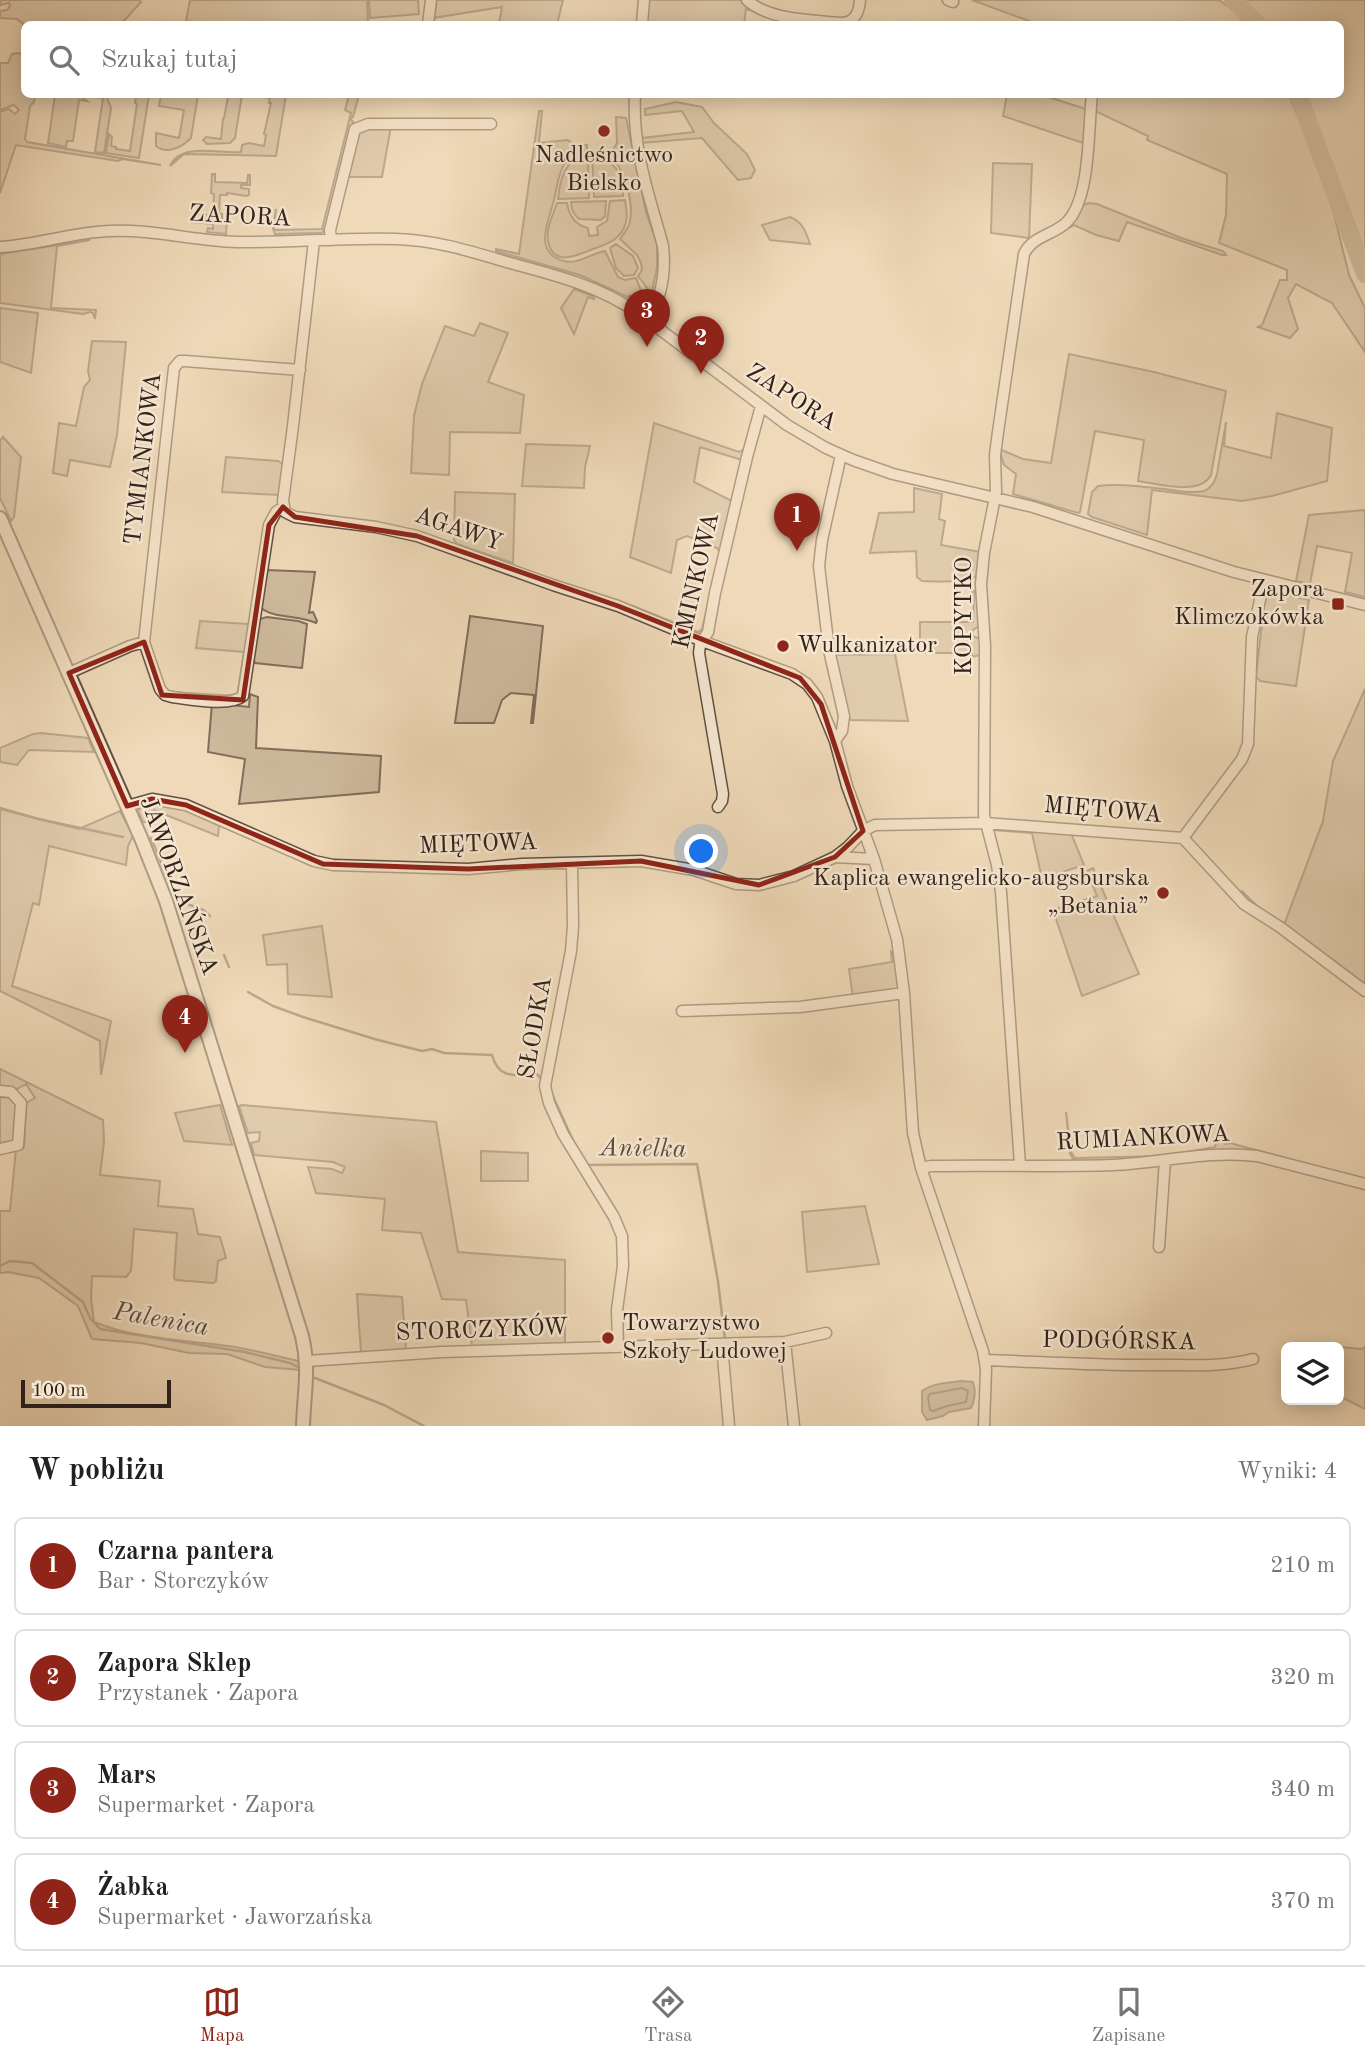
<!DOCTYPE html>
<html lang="pl">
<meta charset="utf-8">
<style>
:root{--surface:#fff;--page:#f6f6f6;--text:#202124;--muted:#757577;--line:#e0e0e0;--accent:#8f2418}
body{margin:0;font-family:"Old Standard TT",serif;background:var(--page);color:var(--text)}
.controls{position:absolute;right:21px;bottom:21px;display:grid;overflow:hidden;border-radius:10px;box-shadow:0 4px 18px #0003}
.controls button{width:63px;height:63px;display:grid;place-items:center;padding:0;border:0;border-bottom:2px solid var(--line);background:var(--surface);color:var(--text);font:35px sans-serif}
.scale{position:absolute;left:21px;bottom:18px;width:150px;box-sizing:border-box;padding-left:7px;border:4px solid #33221a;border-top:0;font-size:19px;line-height:24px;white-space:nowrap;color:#33221a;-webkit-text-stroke:5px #f5e6d1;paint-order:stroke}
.you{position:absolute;left:702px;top:852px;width:24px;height:24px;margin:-18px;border:5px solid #fff;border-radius:50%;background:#1a73e8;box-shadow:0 0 0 10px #1a73e833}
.badge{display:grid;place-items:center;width:46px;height:46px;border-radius:50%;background:var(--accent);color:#fff;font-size:23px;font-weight:700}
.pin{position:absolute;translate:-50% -58px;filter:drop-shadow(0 2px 4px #0008)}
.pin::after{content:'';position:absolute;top:37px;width:24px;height:21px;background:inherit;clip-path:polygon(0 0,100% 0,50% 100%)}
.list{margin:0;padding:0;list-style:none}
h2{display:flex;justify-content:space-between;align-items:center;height:91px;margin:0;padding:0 28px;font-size:30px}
h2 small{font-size:23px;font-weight:400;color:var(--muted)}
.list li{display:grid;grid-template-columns:46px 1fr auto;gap:21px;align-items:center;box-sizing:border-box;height:98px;margin:0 14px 14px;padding:0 14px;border:2px solid var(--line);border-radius:10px}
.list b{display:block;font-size:26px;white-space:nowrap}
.list p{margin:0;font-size:23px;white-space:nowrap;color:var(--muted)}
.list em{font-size:23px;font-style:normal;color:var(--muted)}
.icon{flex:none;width:38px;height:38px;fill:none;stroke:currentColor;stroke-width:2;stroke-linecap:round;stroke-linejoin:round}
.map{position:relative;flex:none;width:1365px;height:1426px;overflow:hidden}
.search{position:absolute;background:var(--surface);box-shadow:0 4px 18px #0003;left:21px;right:21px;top:21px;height:77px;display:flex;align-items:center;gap:18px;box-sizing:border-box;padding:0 24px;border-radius:10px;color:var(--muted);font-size:26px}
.sheet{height:539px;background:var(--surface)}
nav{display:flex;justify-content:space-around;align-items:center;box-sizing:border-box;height:98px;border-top:2px solid var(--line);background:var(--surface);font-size:19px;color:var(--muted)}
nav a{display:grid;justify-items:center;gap:4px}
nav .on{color:var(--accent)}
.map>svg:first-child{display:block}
.green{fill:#cfba9d;stroke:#816e5c;stroke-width:2}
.water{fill:#af9b82;stroke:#7d6b58;stroke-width:2}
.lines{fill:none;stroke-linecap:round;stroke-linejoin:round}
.shore{stroke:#715e4e;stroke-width:2}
.stream{stroke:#7d6b58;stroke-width:2.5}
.river{stroke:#af9b82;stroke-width:18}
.minor-casing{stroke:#625042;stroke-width:13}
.tertiary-casing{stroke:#625042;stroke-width:16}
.minor{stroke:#f5e6d1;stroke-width:10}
.tertiary{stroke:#f5e6d1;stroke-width:12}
.marked{fill:none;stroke:#8f2418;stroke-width:5;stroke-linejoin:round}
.poi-dot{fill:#8f2418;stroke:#f5e6d1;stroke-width:2.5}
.labels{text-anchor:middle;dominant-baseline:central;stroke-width:5;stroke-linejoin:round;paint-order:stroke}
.poi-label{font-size:24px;fill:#33221a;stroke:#f5e6d1;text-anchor:end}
.street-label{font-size:24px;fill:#33221a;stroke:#f5e6d1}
.water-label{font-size:26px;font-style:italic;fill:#5e4c3e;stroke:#f5e6d1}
</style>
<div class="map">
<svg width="1365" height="1426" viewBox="0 0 1365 1426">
<rect width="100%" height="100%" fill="#efd9b8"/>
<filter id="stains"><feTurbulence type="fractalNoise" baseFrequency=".00286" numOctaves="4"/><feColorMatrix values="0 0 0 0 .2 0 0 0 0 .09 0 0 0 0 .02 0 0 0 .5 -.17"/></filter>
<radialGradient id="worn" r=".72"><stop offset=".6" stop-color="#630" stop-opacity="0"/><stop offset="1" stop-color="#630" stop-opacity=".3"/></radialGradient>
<!-- green -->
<path class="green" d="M0,0H140L141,2L121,24H24V35L22,32L23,24L17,19L0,18V11L7,10L10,6L9,3L0,5Z
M190,0H367L368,24H204L186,21Z
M369,0H418L419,14L370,18Z
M434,0H563L557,24H499L502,7L433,18Z
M648,0H743L751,9L765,14L830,24H800L746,9L744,24H646Z
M972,0H1219L1241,16L1247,24H1037Z
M1241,0H1365V265L1324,143L1305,95L1340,94V24H1263Z
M19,53L24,55V94L35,95L34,102L30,106L25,139L27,142L161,165L122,159L118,161L16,145L0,193V112L9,109L15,114L19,110L14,105L0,110V63H8L12,54Z
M55,95H79L87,101L79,100L73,141H67L66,147L48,143Z
M97,95H106L111,108L104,153L95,152L103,98L95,97Z
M136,95H149L139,158L106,153L109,134L112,137L111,146L116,147V149L130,151L137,104L135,103Z
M161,95H198L191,138C182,147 167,155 156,146V133L179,138L184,110L159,106Z
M226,95H242L235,138L230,143L207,144L203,140L206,137L221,139L223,119L224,118L228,97Z
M253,95H286L276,156L184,154L170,166C180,142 220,154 241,152L242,145L249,143L264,146L266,135L264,134L271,103H269L270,98Z
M349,95H359L353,117L350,118L353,122L326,227L322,233H319L275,234L273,229L276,209L274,230L322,229L351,113L345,110Z
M1007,95H1042L1086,109V127L1083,143L1003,116Z
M1097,95H1289L1329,194L1349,275L1365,308V352L1332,303L1296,284L1288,298L1298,329L1290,338L1258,327L1262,325L1280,280H1287V270L1219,243L1226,215L1227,174L1147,140L1148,136L1095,111Z
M676,102L702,107L714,123L747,154L755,170L751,178L738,180L702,138L641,143L642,138L694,132L682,111L645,115V109Z
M539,111H542L539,143L568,140L575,146L587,145V151C559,155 559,178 554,200C549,220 532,253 564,261C577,265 592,253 605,251L618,277L625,280L636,278L646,303L640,304L634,301L635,299L630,295L628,297L580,275L496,251V249L519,254Z
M616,117L626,118L646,212L657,244V268L650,300V292L638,276L642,270L641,263L637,255L620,239C623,235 627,230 629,225C635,206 625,167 609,156L617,143Z
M391,126L382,177H345L355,135L361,128Z
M588,154L589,198L558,199C560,179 565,158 588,154Z
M592,154C614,159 624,175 623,196L594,197Z
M993,163L1032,164L1029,238L991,233Z
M212,174H215V182L247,183L248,175H250V185H241V188L249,189V195L246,196L227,193V195H220L219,213L222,214V220H227L226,234L207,232L208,228L213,229V224L193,222V214L213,215L214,194L211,193Z
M625,200C626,207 628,215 626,222C622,239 608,244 593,249C578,255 553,268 548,241C546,228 553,215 557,203H567C569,215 575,225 588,228L589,236L598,235L597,227L607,221L610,201Z
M606,201L605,216L601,220L579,219C574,214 571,210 571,202Z
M1089,203L1097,204L1184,239L1223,251L1226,255H1222L1127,222L1119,241L1096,235L1074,225L1061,232L1083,205Z
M790,217C803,222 806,232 810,244L770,240L762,225Z
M90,240L57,246L51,308L96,310L95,319L93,313L90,312L83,314L0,303V254Z
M616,244L633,256L638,268L634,275L624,276L616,268L610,248Z
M574,289L593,296L594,299L588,297L574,334L561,308Z
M0,308L38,313L31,373L0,362Z
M480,323L508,333L488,382L524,395L520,433L450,432L449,475L411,473L414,416L422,384L445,326L474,336Z
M92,341L126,342L117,435L110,467L70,460L67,476L53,473L59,423L76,426L84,387L90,380L88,371Z
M1069,354L1154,372L1226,391L1211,475C1200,496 1158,484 1138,481L1144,440L1095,431L1080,512L1078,513L1013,494L1016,474L1004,465L999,449L1023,459L1051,463Z
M1277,413L1332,428L1327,481L1272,496L1242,501L1152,490L1147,535L1092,517L1088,514L1092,492L1098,486C1120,483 1143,487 1165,489C1177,491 1192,494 1204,491C1212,488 1215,482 1217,474L1226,422L1224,446L1271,458Z
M654,423L739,452L745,449L748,436V438L742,460L700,447L694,482L732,501L705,630L701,635L633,608V606L698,632L702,629L720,553L717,548L687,536L677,540L671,573L630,557Z
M3,437L21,457L14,517L11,521L0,498V441Z
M526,444L590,446L585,467L584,488L522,486Z
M226,457L278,461L284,465L280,495L222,492Z
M914,488L942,494L939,519L945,521L941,545L981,552C981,558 981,569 978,574C971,584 934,581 922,581L917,577L916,551L870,553L879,513L914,512Z
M455,492L515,494L513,563L457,544L454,540Z
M1365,510V597L1345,592L1352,553L1317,546L1310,584L1296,581L1309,515Z
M267,570L315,572L309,613L313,612L317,621L316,623C299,615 275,619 261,608Z
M969,589L976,591L978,594L979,626L973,630V636L980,639V655L972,657V653H920V622H973L974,593Z
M1275,592L1309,600L1296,686L1260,681L1256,676L1264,606L1267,595Z
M470,616L543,626L533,723H531L534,695L511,693L502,700L494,723H455Z
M267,617L298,621L307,624L302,668L255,663L253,657L259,621L260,619Z
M200,621L248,624L250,622L240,695C222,703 186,695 166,692L164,687L171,692L237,696L244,652L196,648Z
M895,654L908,721L850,720L833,655Z
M1365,689V988L1239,896L1242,891L1256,905L1284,925L1323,821L1333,761Z
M250,694L258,697L256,748L381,756L379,792L239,804L245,759L208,752L212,703L249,707Z
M41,733L88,738L94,752L29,750L17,765L0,762V748L33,734Z
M150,803C180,806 193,810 219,826L218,836L154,810L148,822H143L138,811L142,806Z
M0,809L79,829L120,811L133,836L128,846L126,865L49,846L39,905L33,903L12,986L111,1021L101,1075L100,1041L0,991Z
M995,828L1071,833L1084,865L1042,879L1032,833L992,830Z
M1093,868L1139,974L1082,996L1053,910L1097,896L1087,871Z
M322,926L332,997L288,994L287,964L267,965L263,935Z
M891,952L895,957L899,989L853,998L849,969L892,962Z
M0,1069L103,1120L104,1142L100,1175L160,1181L158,1206L193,1209L198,1234L220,1237L226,1258L218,1261L216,1281L213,1283L176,1280L174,1278L177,1233L134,1229L131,1271L126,1277L92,1276L91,1299L94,1322C136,1339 183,1340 228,1346C251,1349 275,1356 298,1361L300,1370L265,1367L227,1354L189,1353L141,1343L92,1339L78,1306L39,1278L8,1272L0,1273V1211H10L16,1149L24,1147L26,1103L35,1098L26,1084L17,1089L0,1087Z
M0,1097L14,1098L18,1105L14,1142L0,1145Z
M220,1105L232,1145L184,1141L175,1113Z
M242,1105L436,1122L458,1252L565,1260V1344L472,1346L466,1300L442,1299L421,1233L382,1230L385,1199L316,1193L308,1167L332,1169L342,1173L345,1167L333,1162L254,1155L251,1143L259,1141L260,1132L248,1133L239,1106Z
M1066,1112L1071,1152L1075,1158L1164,1156L1215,1147L1216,1143L1223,1142L1225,1144L1230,1143L1289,1159L1262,1154L1115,1162L1078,1161L1073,1159L1070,1154Z
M481,1151L528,1153V1181H481Z
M865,1206L879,1264L807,1272L802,1212Z
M357,1294L402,1297L406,1349L361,1353Z
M1339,1347L1362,1349L1365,1347V1409L1339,1396L1340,1363Z"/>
<!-- water -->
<path class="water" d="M961,1381L973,1382C976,1391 975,1400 971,1408L949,1412L943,1416L927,1420L922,1412V1391C933,1383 948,1383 961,1381Z"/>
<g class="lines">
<!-- shore -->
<path class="shore" d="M962,1388L968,1391L966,1402L947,1406L933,1411L930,1410L928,1397L930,1394Z"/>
<!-- stream -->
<path class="stream" d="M0,808L38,819L123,837
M151,838L177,900L203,910L210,916
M224,955L229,967
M248,992L273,1006L303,1017L378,1040L422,1051L432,1049L444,1053L492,1055C499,1080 515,1075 537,1074L543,1081
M551,1092L576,1147
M585,1165L697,1164L718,1281L725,1340
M0,1266L10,1261L32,1263L83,1302L90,1318L100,1329L245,1352L290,1363L298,1367
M315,1378L384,1405L424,1426"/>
<!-- river -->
<path class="river" d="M1233,0L1257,24
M1298,94L1365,274"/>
<!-- minor casing -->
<g class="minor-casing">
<path id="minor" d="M747,0C768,20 812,20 840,23C855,23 859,13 860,0
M948,0L953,2
M428,24L431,0
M642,24L644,0
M635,94C632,150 649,194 663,246C666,273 662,297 648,320
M331,240L330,230L355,129L368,124H491
M314,241L293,426L283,501L285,512L295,517L376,527L417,536L553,585L618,606L702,641L792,674L807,684L817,697L835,741
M0,247C37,245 73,232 110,231C153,229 194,241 237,242C290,243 343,237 396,239C436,240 473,252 510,263C555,275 599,286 638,313L787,425L826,448L853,460L893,474L1033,507L1234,572L1365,605
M841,455L822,540L819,566L829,650L844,716L842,731L835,741L847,786L874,859L897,939L904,993L913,1133L921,1168L983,1351L986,1369L984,1426
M283,507L276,512L269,525L243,696C230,707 189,699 172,697L165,695L160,689L144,642L174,368L180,361H185L300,370
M69,673L130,646L144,642
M127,806L152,799L186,805L314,861L333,865L468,869L522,864L641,861L694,870L736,884L759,885L794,876L835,857L848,847L863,831L875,825L985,823L1183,838L1242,759L1248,744L1252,637L1264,581
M718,807L722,801L723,794L699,653L700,645L708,632L715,593L747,457L761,406
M1183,838L1244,904L1280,927L1365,991
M835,857L874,859
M572,864L573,926L571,951L545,1086L549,1103L563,1134L614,1217L622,1236L623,1266L617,1310L618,1347
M682,1011L800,1007L904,993
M0,1091L11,1092L21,1103L18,1145L0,1149
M1020,1165L1001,892L997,865L984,815L985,646L981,584L984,553L996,492L995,455L998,432L1024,254C1032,236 1054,235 1067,222C1091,197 1088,128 1092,94
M921,1168L931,1166C992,1165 1053,1167 1113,1165C1162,1163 1208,1150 1257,1156L1365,1184
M1159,1247L1165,1160
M785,1342L794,1426
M722,1345L729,1426
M985,1360C1044,1362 1103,1366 1162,1365C1192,1365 1223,1367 1253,1359
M307,1361L442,1352L785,1342L826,1333"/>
</g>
<!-- tertiary casing -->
<g class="tertiary-casing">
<path id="tertiary" d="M0,518L141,838L166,901L302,1336C310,1370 304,1392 303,1426"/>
</g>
<!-- minor -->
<use href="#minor" class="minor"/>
<!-- tertiary -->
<use href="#tertiary" class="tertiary"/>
</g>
<!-- marked area -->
<path d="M0 0H1365V1426H0ZM283,507L295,517L417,536L618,606L800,678L821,704L863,831L835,857L759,885L641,861L468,869L323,864L186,805L152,799L127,806L69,673L144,642L162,695L243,700L269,525Z" fill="#efd9b8" fill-opacity=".55" fill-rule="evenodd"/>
<path class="marked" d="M283,507L295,517L417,536L618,606L800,678L821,704L863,831L835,857L759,885L641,861L468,869L323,864L186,805L152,799L127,806L69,673L144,642L162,695L243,700L269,525Z"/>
<!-- markers -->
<g class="poi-dot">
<circle cx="604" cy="131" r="7"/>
<rect x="1331" y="597" width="14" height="14" rx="3.5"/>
<circle cx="783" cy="646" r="7"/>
<circle cx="1163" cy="893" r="7"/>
<circle cx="608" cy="1338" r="7"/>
</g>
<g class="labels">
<!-- poi labels -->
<g class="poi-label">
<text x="604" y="156" text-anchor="middle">Nadleśnictwo<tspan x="604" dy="28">Bielsko</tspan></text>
<text x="1324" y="590">Zapora<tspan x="1324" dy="28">Klimczokówka</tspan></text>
<text x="797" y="646" text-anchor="start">Wulkanizator</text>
<text x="1149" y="879">Kaplica ewangelicko-augsburska<tspan x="1149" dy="28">„Betania”</tspan></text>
<text x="622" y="1324" text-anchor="start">Towarzystwo<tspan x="622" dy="28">Szkoły Ludowej</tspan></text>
</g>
<!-- street labels -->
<g class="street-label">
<text transform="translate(240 217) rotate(3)">ZAPORA</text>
<text transform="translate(791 398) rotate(33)">ZAPORA</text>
<text transform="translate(144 459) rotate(-83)">TYMIANKOWA</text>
<text transform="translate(458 530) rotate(19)">AGAWY</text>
<text transform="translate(697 581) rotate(-77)">KMINKOWA</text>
<text transform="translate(965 616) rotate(-90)">KOPYTKO</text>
<text transform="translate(1103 811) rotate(5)">MIĘTOWA</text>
<text transform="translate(478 845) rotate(-2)">MIĘTOWA</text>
<text transform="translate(178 886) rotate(70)">JAWORZAŃSKA</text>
<text transform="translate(536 1028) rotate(-80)">SŁODKA</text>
<text transform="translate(1143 1139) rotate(-3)">RUMIANKOWA</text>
<text transform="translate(482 1331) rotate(-2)">STORCZYKÓW</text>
<text transform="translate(1119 1342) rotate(1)">PODGÓRSKA</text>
</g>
<!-- water labels -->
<g class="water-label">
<text transform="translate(643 1149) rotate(1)">Anielka</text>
<text transform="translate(161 1320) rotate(10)">Palenica</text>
</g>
</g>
<rect width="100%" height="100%" filter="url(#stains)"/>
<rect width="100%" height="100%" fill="url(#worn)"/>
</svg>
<div class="controls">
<button><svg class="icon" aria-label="layers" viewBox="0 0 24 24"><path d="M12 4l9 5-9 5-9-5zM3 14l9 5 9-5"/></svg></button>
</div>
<div class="scale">100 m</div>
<div class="you"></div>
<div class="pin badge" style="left:797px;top:551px">1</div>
<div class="pin badge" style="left:701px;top:374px">2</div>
<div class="pin badge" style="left:647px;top:347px">3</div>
<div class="pin badge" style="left:185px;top:1053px">4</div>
<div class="search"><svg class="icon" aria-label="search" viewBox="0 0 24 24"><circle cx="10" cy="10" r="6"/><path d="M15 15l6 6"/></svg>Szukaj tutaj</div>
</div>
<section class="sheet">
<h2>W pobliżu<small>Wyniki: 4</small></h2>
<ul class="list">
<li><span class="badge">1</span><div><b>Czarna pantera</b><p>Bar · Storczyków</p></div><em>210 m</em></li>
<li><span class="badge">2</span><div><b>Zapora Sklep</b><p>Przystanek · Zapora</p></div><em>320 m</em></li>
<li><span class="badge">3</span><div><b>Mars</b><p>Supermarket · Zapora</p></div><em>340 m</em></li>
<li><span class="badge">4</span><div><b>Żabka</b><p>Supermarket · Jaworzańska</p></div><em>370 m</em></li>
</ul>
</section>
<nav>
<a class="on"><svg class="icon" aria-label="map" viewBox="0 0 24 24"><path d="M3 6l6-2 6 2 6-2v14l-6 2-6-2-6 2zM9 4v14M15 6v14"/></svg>Mapa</a>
<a><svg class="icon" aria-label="directions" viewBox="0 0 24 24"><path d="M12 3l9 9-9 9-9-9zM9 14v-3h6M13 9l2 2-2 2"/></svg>Trasa</a>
<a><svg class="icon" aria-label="saved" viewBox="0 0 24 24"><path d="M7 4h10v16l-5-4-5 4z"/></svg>Zapisane</a>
</nav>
